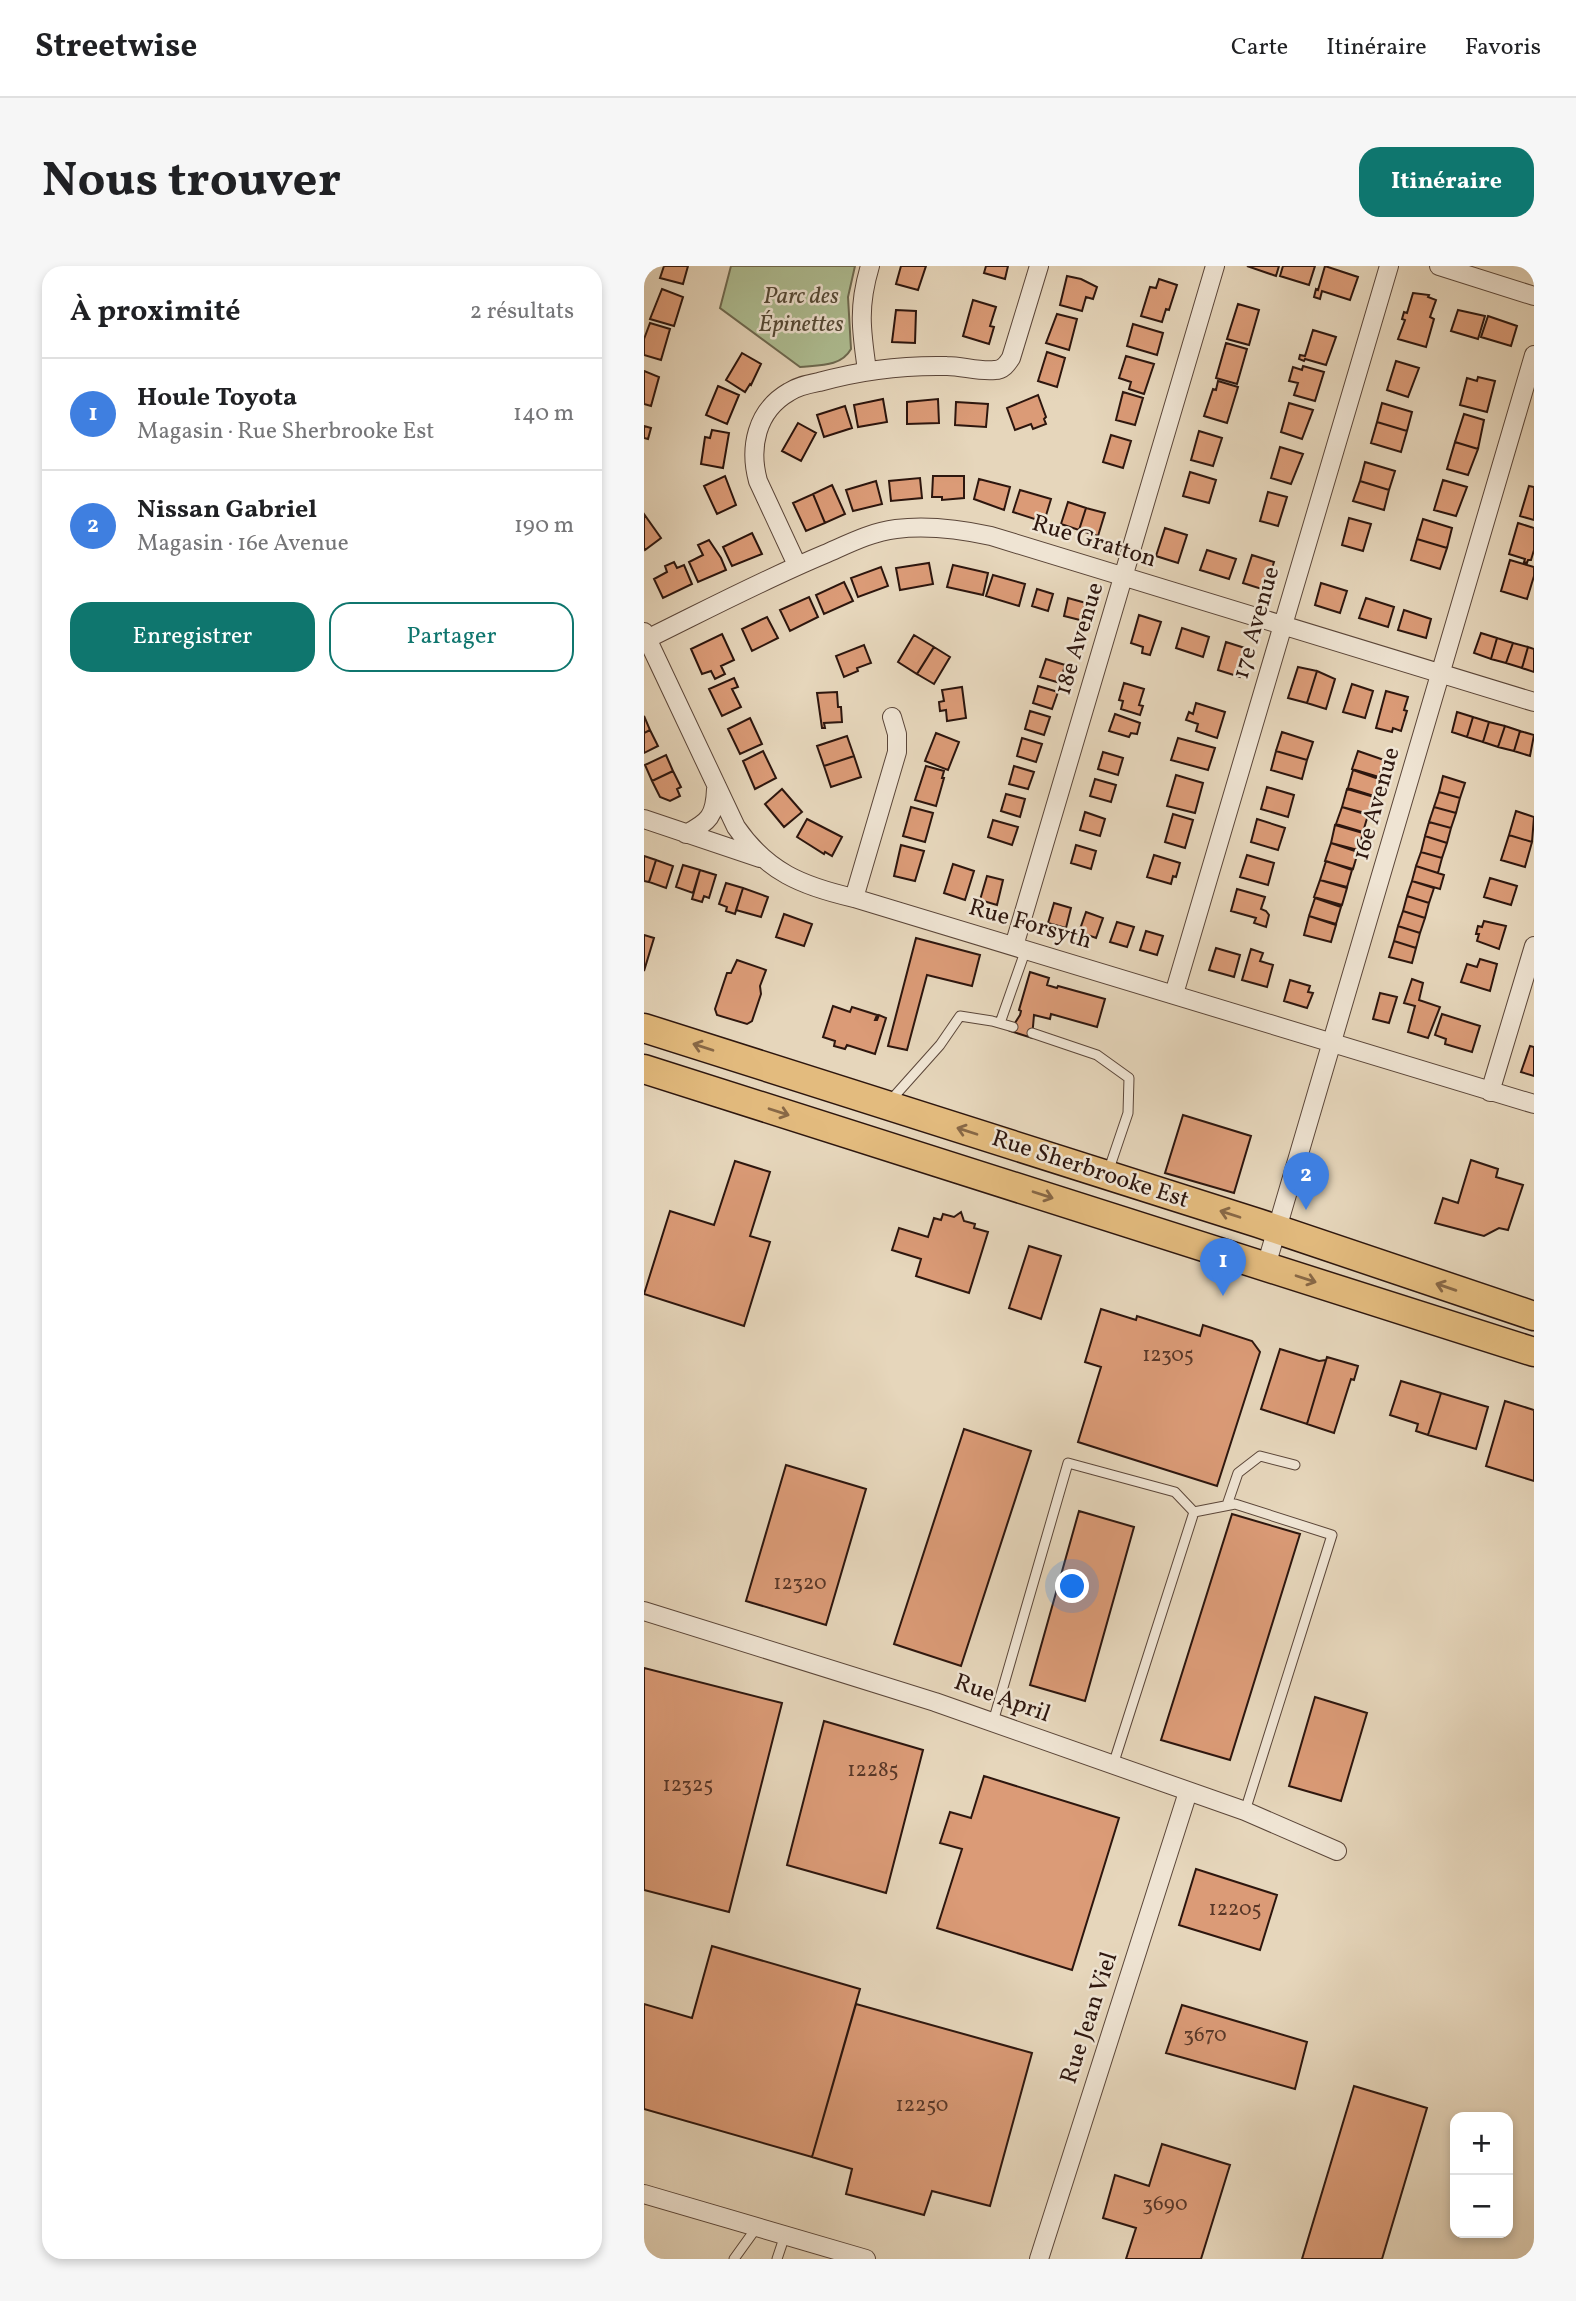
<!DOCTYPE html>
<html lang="fr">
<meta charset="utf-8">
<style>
:root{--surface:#fff;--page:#f6f6f6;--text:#202124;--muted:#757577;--line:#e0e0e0;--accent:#0f766e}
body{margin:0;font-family:Vollkorn,serif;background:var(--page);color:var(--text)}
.controls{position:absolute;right:21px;bottom:21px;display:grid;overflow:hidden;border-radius:14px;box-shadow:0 4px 10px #0003}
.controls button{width:63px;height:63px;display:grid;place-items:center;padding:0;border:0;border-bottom:2px solid var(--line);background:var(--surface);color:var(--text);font:35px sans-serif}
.you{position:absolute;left:429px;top:1321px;width:24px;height:24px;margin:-18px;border:5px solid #fff;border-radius:50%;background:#1a73e8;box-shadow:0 0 0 10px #1a73e833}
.badge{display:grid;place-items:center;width:46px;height:46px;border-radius:50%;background:var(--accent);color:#fff;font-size:23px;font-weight:700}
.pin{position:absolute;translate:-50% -58px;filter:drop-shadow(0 2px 4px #0008)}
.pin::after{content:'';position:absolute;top:37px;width:24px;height:21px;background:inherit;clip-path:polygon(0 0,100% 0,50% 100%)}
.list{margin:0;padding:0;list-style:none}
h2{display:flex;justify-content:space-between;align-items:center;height:91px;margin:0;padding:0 28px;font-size:30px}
h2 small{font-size:23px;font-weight:400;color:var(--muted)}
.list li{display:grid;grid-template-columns:46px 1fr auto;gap:21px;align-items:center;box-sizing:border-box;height:112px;padding:0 28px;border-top:2px solid var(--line)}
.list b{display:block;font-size:26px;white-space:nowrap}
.list p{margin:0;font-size:23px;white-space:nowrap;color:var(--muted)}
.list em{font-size:23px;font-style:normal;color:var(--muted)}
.actions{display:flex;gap:14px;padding:21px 28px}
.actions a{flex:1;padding:16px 0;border:2px solid var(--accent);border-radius:21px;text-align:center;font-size:24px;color:var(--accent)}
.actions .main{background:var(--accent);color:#fff}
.map{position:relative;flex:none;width:890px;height:1993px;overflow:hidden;border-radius:21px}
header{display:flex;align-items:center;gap:42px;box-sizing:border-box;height:98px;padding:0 35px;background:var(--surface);border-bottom:2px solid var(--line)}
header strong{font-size:33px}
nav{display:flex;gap:38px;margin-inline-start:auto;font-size:24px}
.intro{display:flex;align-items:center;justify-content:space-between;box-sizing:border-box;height:168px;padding:0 42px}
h1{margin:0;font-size:49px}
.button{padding:18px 32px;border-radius:21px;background:var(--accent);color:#fff;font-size:24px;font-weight:700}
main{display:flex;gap:42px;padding:0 42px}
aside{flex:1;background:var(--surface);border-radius:21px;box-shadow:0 4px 10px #0003}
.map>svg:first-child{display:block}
.green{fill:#afbf94;stroke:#6e6a51;stroke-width:2}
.building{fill:#db9b77;stroke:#2d160e;stroke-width:2}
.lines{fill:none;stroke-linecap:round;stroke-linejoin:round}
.service-casing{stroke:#5b4639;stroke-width:11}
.minor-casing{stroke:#5b4639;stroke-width:20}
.primary-casing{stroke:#2d160e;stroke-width:31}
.service{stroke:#efe4d3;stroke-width:9}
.minor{stroke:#efe4d3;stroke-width:18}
.primary{stroke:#e3bb7e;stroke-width:28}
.oneway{stroke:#886846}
.labels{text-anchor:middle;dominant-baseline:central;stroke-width:5;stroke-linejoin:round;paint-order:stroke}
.number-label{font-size:21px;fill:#583728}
.park-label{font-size:24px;font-style:italic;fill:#544936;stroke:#efe4d3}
.street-label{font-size:24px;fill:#2d160e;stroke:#efe4d3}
</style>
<header>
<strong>Streetwise</strong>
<nav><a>Carte</a><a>Itinéraire</a><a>Favoris</a></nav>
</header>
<div class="intro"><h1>Nous trouver</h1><a class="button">Itinéraire</a></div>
<main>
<aside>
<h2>À proximité<small>2 résultats</small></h2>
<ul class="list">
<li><span class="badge" style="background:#3f7fe0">1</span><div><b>Houle Toyota</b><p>Magasin · Rue Sherbrooke Est</p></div><em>140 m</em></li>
<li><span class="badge" style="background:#3f7fe0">2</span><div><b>Nissan Gabriel</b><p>Magasin · 16e Avenue</p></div><em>190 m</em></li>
</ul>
<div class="actions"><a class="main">Enregistrer</a><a>Partager</a></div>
</aside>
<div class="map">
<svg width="890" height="1993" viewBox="0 0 890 1993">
<rect width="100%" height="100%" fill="#e6d6bb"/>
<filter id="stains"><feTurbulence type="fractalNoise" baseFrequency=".00286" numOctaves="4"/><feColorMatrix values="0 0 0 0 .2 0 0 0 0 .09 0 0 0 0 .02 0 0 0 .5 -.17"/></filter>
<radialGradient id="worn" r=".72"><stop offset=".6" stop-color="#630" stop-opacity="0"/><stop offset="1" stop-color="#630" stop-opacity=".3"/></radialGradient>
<!-- green -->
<path class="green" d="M87,0H211L204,31L207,83C197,101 175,99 156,101L76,42Z"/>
<!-- building -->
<path class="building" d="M20,0H44L39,18L16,12Z
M257,0H282L274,24L252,18Z
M342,0H364L361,13L340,7Z
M603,0H635L632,10Z
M639,0H671L665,19L636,10Z
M681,0L714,11L706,34L678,25L676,33L670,31L672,23L674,24Z
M423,10L437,13L453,21L449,33L442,31L438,45L416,39Z
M515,13L533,19L525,44L522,43L518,56L497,50L506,21L512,22Z
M18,23L39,31L30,60L6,53Z
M769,27L785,29L784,31L792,34L786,51L790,53L782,81L754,73L761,54L758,53L760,46L763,47Z
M329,34L352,41L346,60L350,61L345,78L319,70Z
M594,38L615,44L605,79L583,73Z
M252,44L272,45L271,77L248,76Z
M814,44L841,50L834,73L807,65Z
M413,48L433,53L425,84L402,77Z
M844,50L873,60L867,80L837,71Z
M6,57L26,63L17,94L0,89V73Z
M489,58L519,67L513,89L483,80Z
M669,64L692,71L682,99L661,93L660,95L655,93L656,89L661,90Z
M582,77L603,83L593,118L572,112Z
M403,86L421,92L413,121L394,115Z
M98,87L117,98L107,119L106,118L101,126L82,114Z
M482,90L510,98L500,128L485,123L487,116L475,112Z
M752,95L775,102L764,131L743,124Z
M659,100L680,106L671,135L650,129L654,117L645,115L649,101L658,104Z
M0,105L15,111L7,140L0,138Z
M834,111L851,115L843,146L816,139L823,112L833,115Z
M574,115L594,121L583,157L560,150L569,123L572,124Z
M74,120L95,129L83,158L62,149Z
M479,126L499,132L491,159L472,154Z
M394,129L402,151L400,153L402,158L389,163L387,158L371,164L363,142Z
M239,133L243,156L214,161L210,139Z
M294,133L295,157L263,158V136Z
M312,136L344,138L342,161L311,159Z
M645,137L669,144L658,173L637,166Z
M738,137L768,146L763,165L733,156Z
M201,140L208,162L180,171L173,149Z
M820,148L840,154L834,183L811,176Z
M733,156L763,165L757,186L727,177Z
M154,157L172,167L157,195L138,185Z
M0,160L7,162L4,173L0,172Z
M68,164L85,167L79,202L57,198L61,171L66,172Z
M555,165L578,172L569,200L547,194Z
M467,169L487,175L479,202L459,196Z
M811,176L834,183L824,209L803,203Z
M636,181L659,188L647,218L627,212Z
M721,196L751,205L745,224L716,215Z
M546,206L572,214L565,237L539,230Z
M81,210L92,239L73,248L60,220Z
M289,210H320V232L298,234V231H288Z
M276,212L278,232L247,235L245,215Z
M335,213L366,221L360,244L330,233Z
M799,214L823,221L812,250L790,244Z
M232,215L238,238L209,245L202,224Z
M716,215L745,224L740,244L709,235Z
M188,219L201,248L181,257L169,228Z
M885,220L890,221V254L876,250Z
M376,224L407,233L400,256L369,246Z
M624,226L643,231L634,260L616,255Z
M169,228L181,257L162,265L149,237Z
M424,236L442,242L435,264L417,258Z
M442,242L461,247L454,270L435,264Z
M0,248L17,272L1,284L0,282Z
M705,252L727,258L719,285L698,279Z
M779,253L808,262L803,282L773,273Z
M874,257L890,262V284L887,294H884L883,297L880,296L881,293L865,288Z
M521,262L543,269L534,297L512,290Z
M108,267L118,288L88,300L79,281Z
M773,273L803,282L796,303L767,294Z
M65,274L77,292L82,304L54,316L45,296L59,289L54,279Z
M563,284L592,293L585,313L556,304Z
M608,289L630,296L621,324L599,317Z
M866,294L890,301V310L883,333L857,325Z
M30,296L33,302L40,299L48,318L19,332L10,313L23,306L21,300Z
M285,297L289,318L256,324L252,302Z
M309,299L344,307L339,329L303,321Z
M237,301L244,320L214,331L207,312Z
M349,309L381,318L375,340L342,330Z
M200,316L209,335L180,348L172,329Z
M677,317L703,325L696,347L671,339Z
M393,323L409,328L404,345L388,340Z
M165,331L174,351L146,365L136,344Z
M424,332L442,337L436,354L420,350Z
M722,332L750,341L744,361L715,352Z
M760,344L787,353L782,372L754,364Z
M495,349L517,356L506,389L498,387L499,381L487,377Z
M123,351L134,372L108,385L98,363Z
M538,362L565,371L559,391L532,382Z
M837,367L853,372L847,393L830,387Z
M78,368L90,394L77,400L81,408L71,413L67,405L58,408L47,383Z
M270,369L290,381L273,408L254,396Z
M853,372L869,377L862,397L847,393Z
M582,376L604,383L596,411L574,404Z
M869,377L884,381L878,402L862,397Z
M220,379L227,397L213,402L214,405L200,411L192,390Z
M290,381L306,391L290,418L273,408Z
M884,381L890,383V406L878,402Z
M402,393L421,399L416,417L396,411Z
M654,401L673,405L663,437L644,432Z
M673,405L691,413L682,443L663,437Z
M90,412L94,421L88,423L97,441L78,450L65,423Z
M480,417L500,423L495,439L499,440L496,449L477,443L479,435L475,434Z
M708,418L729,425L721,452L699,446Z
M394,420L414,426L408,443L389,437Z
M318,421L322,452L303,455L302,444L296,445L295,436L300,435L298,424Z
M742,425L764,431L760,444L763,445L757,465L749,462L748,466L732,462Z
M193,426L194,441H197L198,456L180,457L181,462H178L173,427Z
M552,437L581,446L573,472L552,465L554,458L542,454L545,446L549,448Z
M386,445L406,451L400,469L381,463Z
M813,446L829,451L823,471L808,466Z
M471,448L496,457L493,468L487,467L485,471L465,465Z
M0,450L6,464L0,467Z
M829,451L845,456L839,476L823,471Z
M106,452L118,478L96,488L84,463Z
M845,456L861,460L854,481L839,476Z
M861,460L876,465L870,485L854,481Z
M6,464L14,480L0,487V467Z
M876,465L890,469L886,490L870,485Z
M638,466L669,476L663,494L632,485Z
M292,467L315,476L304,504L281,495Z
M203,470L210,490L180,500L173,480Z
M378,472L398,478L392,496L373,490Z
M534,472L571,482L564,504L527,494Z
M119,485L132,512L111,523L99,495Z
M632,485L663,494L658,513L627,504Z
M714,485L740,494L735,511L708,503Z
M459,486L479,492L474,509L454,503Z
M22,489L29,505L8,515L1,499Z
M210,490L217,511L187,521L180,500Z
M282,500L300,505L298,512H300L292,540L271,534Z
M370,500L390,506L384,523L365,518Z
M709,504L735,513L730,530L704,522Z
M29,505L37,521L33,523L36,530L26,535L16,531L8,515Z
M532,509L559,517L551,547L523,540Z
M799,510L821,517L816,532L795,526Z
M451,513L472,519L467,536L446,530Z
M623,521L650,529L644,551L617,543Z
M138,523L158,546L140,561L121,538Z
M703,523L730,531L725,548L698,541Z
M795,526L816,532L812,547L790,541Z
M362,528L381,533L376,551L357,545Z
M267,541L289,547L281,576L259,570Z
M698,541L724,549L719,566L692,558Z
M790,541L812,547L807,562L785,556Z
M872,545L890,551L888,576L865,569Z
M441,546L461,553L456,570L436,564Z
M529,548L549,554L541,582L521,576Z
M163,553L198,571L188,590L181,586L180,588L153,571Z
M613,553L641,562L634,584L607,576Z
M349,554L374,561L368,579L344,571Z
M785,556L807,562L803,577L781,570Z
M691,559L719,567L714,584L687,577Z
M865,569L888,576L881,601L857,594Z
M781,570L803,577L798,592L777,586Z
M687,577L714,586L709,603L681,595Z
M257,579L280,585L271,615L250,610Z
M432,579L452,585L447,603L427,597Z
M777,586L798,592L794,607L772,600Z
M510,589L536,597L532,611L529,610L527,618L503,611Z
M603,589L630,597L624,619L596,611Z
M0,590L12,594L5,616L0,615Z
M12,594L29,600L22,622L5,616Z
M682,595L708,604L703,621L676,614Z
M309,598L330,605L321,634L300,627Z
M39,599L56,604L49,627L32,621Z
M772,600L800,609L796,623L768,615Z
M56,604L72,609L65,632L60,630L58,636L48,633Z
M343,610L359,614L353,639L336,634Z
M846,612L873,620L867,639L840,631Z
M676,614L703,622L698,639L670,631Z
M768,615L790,622L785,637L763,630Z
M82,617L99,622L91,648L82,645L83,641L75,638Z
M99,622L124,631L117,651L92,644Z
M593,623L621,631L617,643L622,645L625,649L622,661L610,657L612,652L587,645Z
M763,630L785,637L781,652L759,645Z
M671,632L697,641L692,658L665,650Z
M410,637L427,642L422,662L404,657Z
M759,645L781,652L776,667L754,660Z
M442,646L459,652L452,672L435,666Z
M140,648L168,658L160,680L132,671Z
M665,650L692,659L687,676L660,669Z
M840,655L862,660L855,683L833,675L835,668H832L834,660L838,661Z
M473,656L490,661L483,681L466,676Z
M754,660L776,667L772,682L750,675Z
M502,665L519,670L513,689L496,684Z
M0,669L10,672L0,705Z
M272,672L336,689L328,720L283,709L263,784L244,780Z
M750,675L772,682L768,697L745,691Z
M572,682L596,689L590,711L565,704Z
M607,683L619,687L616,695L629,699L623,721L598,714Z
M836,693L853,698L846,725L817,716L823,698L833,701Z
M93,694L122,704L116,720L117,728L108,755L103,758L73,749L71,743L83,707H87Z
M386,706L405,712L403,719L413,722L414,720L461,733L453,761L407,748L406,753L390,749L388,772L366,765L376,749L377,745L375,744Z
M768,713L779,717L775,734L796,741L784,772L764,766L771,740L760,737Z
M646,714L666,720L664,726L669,727L663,742L640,735Z
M736,727L753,731L745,757L729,753Z
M189,740L206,746L208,741L233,749L231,754H233L235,749L242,752L231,788L203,779L201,783L190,780L191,775L179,771Z
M798,748L836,760L828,786L801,778L802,773L791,769Z
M886,780L890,781V810L877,806Z
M539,849L607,870L590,927L521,907Z
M827,894L854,903L852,911L879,919L864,964L855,962L840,970L791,957L799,932L814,937Z
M91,895L126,906L106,970L126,976L100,1060L0,1028L26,945L70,959Z
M317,946L320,955L331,958L330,962L344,966L325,1027L272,1010L277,993L248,984L255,962L284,971L290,952L297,954L299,948L310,951Z
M385,980L417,990L397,1053L365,1042Z
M457,1043L492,1054L493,1050L556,1070L559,1059L608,1075L616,1086L573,1220L434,1176L457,1101L441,1096Z
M636,1083L675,1095L682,1094L663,1158L617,1143Z
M683,1091L714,1100L710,1114L707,1113L690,1167L663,1158Z
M757,1115L797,1127L784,1169L772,1165L774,1158L746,1149Z
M797,1127L844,1141L832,1183L784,1169Z
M861,1135L890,1144V1215L842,1200Z
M320,1163L387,1185L317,1400L250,1378Z
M142,1199L222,1223L182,1359L102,1335Z
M435,1245L490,1261L441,1435L386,1419Z
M588,1248L656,1268L586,1494L517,1474Z
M0,1402L138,1437L85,1646L0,1624Z
M671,1431L723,1447L697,1535L645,1520Z
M180,1455L279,1484L242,1627L143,1599Z
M340,1510L475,1552L428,1704L293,1662L318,1583L296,1577L306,1546L327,1552Z
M552,1603L633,1629L616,1684L535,1659Z
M68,1680L216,1723L168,1891L0,1843V1738L48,1752Z
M212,1738L388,1787L346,1940L288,1925L280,1949L202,1928L208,1903L168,1891Z
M538,1739L663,1776L651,1823L522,1787Z
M710,1820L783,1842L738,1993H658Z
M518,1878L586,1899L557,1993H482L492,1962L459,1952L471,1909L505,1920Z"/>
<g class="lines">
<!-- service casing -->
<g class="service-casing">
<path id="service" d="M356,757L382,683
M388,767L453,789L485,812L484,847L464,906
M246,835L296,779L316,750L348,755L369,761
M583,1239L594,1207L616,1190L651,1199
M550,1246L591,1238L688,1269L601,1545
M349,1456L424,1197L531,1226L550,1246L469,1499
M90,1993L113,1961
M133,1993L141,1969"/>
</g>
<!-- minor casing -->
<g class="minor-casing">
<path id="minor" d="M795,0L890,30
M223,104C217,63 214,40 226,0
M153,299L114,215C105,182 112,145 145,126C154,120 165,118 175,116C218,104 259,99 303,100C318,100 336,106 351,104C359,104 363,98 367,92L395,0
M0,366L92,561C123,606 158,620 210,632L890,838
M3,373C62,344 121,313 181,288C204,278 227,266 252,263C284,259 315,263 347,270L890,436
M0,553L116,592
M42,568C65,556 71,550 72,523
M210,632L253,486V468L248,451
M370,680L571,0
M530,728L745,0
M846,826L890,680
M622,1000L890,89
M0,1345L291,1436L601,1545L693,1585
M0,1928L222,1993
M395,1993L544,1526"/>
</g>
<!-- primary casing -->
<g class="primary-casing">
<path id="primary" d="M0,762L614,957L890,1050
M0,803L890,1086"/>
</g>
<!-- service -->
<use href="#service" class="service"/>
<!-- minor -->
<use href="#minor" class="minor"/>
<!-- primary -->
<use href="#primary" class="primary"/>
</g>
<!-- one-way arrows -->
<defs><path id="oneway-shaft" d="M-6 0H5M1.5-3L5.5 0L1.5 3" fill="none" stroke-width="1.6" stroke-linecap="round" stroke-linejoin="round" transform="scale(1.75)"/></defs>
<g class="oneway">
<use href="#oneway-shaft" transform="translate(59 781) rotate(-162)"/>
<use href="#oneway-shaft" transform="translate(135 846) rotate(18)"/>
<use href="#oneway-shaft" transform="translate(323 865) rotate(-162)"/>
<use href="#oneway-shaft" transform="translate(399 929) rotate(18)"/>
<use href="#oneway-shaft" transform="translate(586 948) rotate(-162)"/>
<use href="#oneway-shaft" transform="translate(662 1013) rotate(18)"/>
<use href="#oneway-shaft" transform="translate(802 1021) rotate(-161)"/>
</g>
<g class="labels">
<!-- number labels -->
<g class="number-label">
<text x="524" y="1089">12305</text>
<text x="156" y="1317">12320</text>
<text x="229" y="1504">12285</text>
<text x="44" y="1519">12325</text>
<text x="591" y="1643">12205</text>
<text x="561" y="1769">3670</text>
<text x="278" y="1839">12250</text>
<text x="521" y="1938">3690</text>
</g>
<!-- park labels -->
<g class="park-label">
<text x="157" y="31">Parc des<tspan x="157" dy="28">Épinettes</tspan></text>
</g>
<!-- street labels -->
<g class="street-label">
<text transform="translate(450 276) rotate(17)">Rue Gratton</text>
<text transform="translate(613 357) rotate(-74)">17e Avenue</text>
<text transform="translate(436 373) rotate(-73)">18e Avenue</text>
<text transform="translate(733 538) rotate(-74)">16e Avenue</text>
<text transform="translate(386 659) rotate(16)">Rue Forsyth</text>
<text transform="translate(446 904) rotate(18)">Rue Sherbrooke Est</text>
<text transform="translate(358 1433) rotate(20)">Rue April</text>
<text transform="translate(446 1752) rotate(-72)">Rue Jean Viel</text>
</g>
</g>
<rect width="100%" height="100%" filter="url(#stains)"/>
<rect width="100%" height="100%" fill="url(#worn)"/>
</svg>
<div class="controls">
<button>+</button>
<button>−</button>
</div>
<div class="you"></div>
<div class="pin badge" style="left:579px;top:1030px;background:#3f7fe0">1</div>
<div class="pin badge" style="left:662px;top:944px;background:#3f7fe0">2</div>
</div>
</main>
